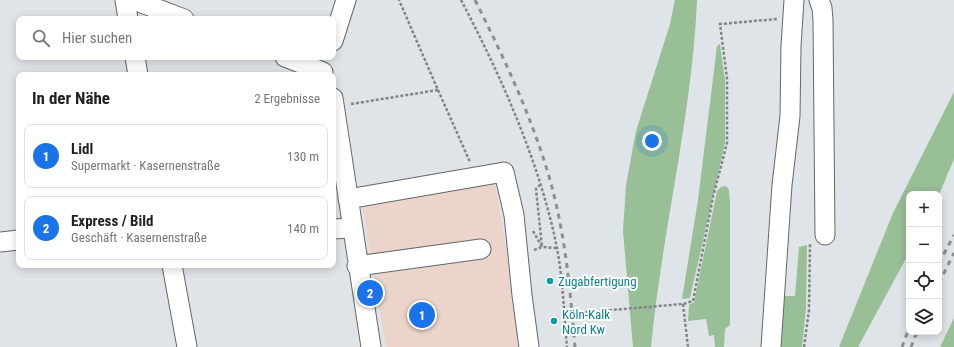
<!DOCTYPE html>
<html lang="de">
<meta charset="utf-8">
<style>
:root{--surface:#fff;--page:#f2f2f2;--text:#222;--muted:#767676;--line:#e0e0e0;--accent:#1a73e8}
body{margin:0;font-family:"Roboto Condensed",sans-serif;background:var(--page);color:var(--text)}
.controls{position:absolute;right:12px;bottom:12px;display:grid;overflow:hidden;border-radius:8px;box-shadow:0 2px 10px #0003}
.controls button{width:36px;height:36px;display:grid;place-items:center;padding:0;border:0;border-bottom:1px solid var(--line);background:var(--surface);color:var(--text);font:20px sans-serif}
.you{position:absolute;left:652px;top:141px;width:14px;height:14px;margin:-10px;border:3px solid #fff;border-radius:50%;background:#1a73e8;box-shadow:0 0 0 6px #1a73e833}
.badge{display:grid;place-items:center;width:26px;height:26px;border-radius:50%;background:var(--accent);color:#fff;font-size:13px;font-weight:700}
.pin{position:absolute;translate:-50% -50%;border:2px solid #fff;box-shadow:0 1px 4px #0006}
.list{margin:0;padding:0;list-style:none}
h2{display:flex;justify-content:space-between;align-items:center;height:52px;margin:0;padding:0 16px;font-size:17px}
h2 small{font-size:13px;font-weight:400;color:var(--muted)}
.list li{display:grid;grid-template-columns:26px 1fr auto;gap:12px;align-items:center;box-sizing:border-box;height:64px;margin:0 8px 8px;padding:0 8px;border:1px solid var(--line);border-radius:8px}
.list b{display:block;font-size:15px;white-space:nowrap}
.list p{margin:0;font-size:13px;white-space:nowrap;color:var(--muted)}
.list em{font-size:13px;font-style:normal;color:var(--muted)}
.icon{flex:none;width:22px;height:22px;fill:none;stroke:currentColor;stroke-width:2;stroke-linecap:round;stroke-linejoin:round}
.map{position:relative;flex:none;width:954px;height:347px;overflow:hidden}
.search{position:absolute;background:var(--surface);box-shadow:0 2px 10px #0003;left:16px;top:16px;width:320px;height:44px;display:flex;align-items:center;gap:10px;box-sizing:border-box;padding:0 14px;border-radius:8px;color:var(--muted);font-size:15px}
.panel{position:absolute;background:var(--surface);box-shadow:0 2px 10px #0003;left:16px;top:72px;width:320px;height:196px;border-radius:8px}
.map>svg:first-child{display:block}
.commercial{fill:#ecd4ca}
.green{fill:#98bf95}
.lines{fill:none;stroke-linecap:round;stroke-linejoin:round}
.minor-casing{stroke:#63686c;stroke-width:21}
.path{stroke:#828588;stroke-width:2.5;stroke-dasharray:3 2;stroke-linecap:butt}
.minor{stroke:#fff;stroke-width:19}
.rail{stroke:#8c9093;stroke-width:3;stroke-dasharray:5 5;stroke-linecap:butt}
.culture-dot{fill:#0f9aa8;stroke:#fff;stroke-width:1.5}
.labels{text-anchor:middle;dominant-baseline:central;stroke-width:4;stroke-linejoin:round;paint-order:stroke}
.culture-label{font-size:13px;fill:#0d838f;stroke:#fff;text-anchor:start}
</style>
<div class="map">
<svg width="954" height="347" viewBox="0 0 954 347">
<rect width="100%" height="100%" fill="#dfe4e9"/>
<!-- commercial -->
<path class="commercial" d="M495,182L522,347H386L362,205Z"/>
<!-- green -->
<path class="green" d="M675,0H697C692,117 662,231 651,347H633L623,231L626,185L636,131L670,24Z
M720,44L725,80V143L690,298L682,299L698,200L717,46Z
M954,92V159L941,190L939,194H909V253L858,347H839L893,213Z
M726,186L729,190L730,203V325L725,329L724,347H715L714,335L709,336L706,319L688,321L689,305L694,302L717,191L721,187Z
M807,245L806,308L802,347H777L782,296H795L799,247Z
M954,318V347H940Z"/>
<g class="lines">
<!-- minor casing -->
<g class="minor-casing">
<path id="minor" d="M125,0L128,19
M134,0L184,19
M819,0L822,8L823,20L825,235
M333,41L346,0
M135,57L138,75
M285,57L323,72
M333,98L371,347
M348,199L504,172L514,215L522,295L529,347
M333,229L352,228
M0,242L19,240
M172,265L187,347
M357,266L481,249
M771,347L782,185L790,116L791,46L794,0"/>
</g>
<!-- path -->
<path class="path" d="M461,0C501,76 540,163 557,248C563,280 564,314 567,347
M438,90L470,162
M351,104L438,90L399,0
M533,231L542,247L536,189L540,185
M534,250L542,247L557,248
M683,304L688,347
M564,314L683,304L693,301L713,197L727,143V78L720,24L777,19
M804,347L809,310L810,244"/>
<!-- minor -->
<use href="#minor" class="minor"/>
<!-- rail -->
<path class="rail" d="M475,0C503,56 530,113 548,173C565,230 570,288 575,347
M939,263L954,235
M939,283L954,253
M902,347L909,328
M911,347L917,332"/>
</g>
<!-- markers -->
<g class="culture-dot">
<circle cx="550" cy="281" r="4"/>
<circle cx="554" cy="321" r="4"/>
</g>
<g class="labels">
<!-- culture labels -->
<g class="culture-label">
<text x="558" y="281">Zugabfertigung</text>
<text x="562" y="314">Köln-Kalk<tspan x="562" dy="15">Nord Kw</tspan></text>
</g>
</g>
</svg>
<div class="controls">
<button>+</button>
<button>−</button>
<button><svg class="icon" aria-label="locate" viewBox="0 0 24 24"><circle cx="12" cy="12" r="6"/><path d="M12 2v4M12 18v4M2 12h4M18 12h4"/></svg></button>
<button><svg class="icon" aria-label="layers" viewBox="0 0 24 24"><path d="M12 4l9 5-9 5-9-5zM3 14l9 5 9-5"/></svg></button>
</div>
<div class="you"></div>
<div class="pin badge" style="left:422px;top:315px">1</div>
<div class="pin badge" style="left:370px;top:293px">2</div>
<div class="search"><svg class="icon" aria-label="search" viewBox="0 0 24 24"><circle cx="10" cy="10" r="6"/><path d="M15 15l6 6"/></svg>Hier suchen</div>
<section class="panel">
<h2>In der Nähe<small>2 Ergebnisse</small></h2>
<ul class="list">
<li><span class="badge">1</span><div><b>Lidl</b><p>Supermarkt · Kasernenstraße</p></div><em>130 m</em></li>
<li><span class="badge">2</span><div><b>Express / Bild</b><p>Geschäft · Kasernenstraße</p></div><em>140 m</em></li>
</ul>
</section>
</div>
